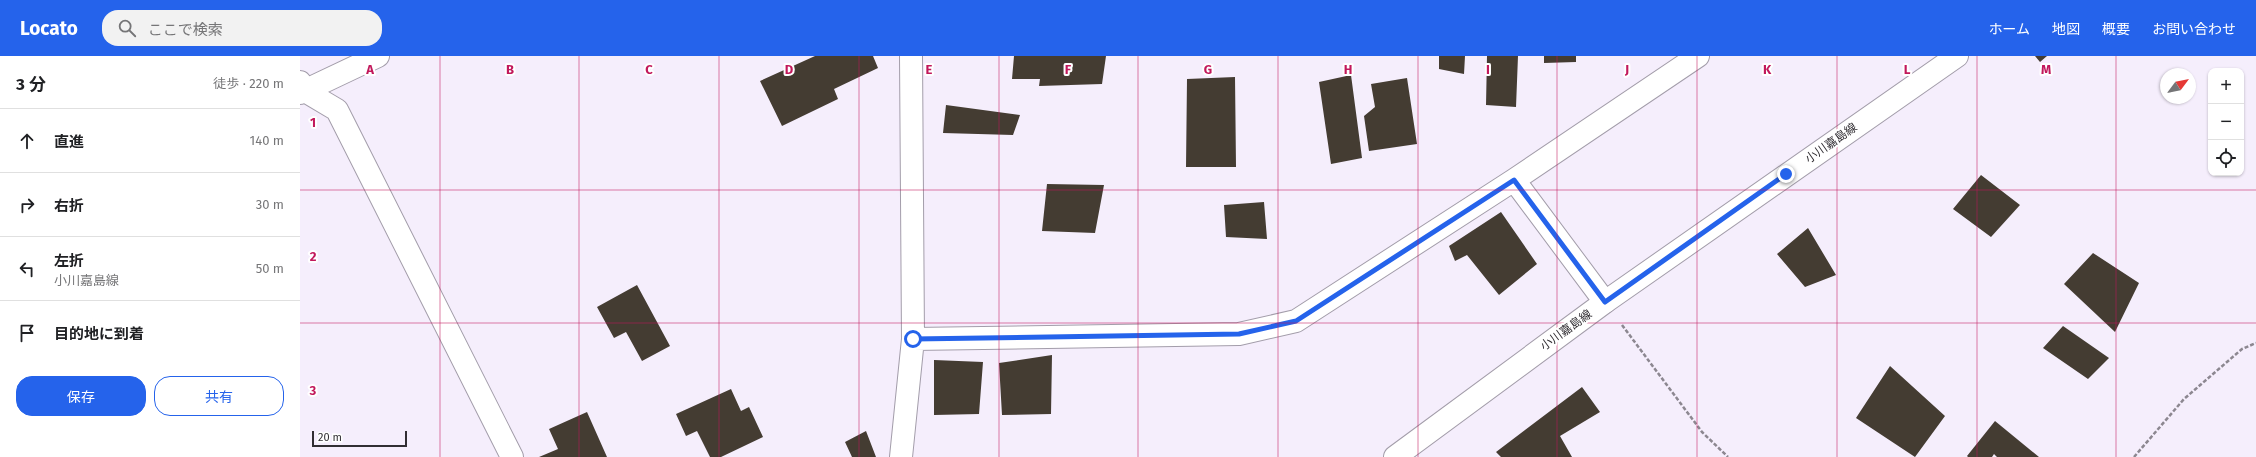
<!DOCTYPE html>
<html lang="ja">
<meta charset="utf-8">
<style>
:root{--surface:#fff;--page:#f2f2f2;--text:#202124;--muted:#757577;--line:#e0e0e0;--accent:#2563eb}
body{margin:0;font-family:"Fira Sans","Noto Sans JP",sans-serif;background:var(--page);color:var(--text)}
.controls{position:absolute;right:12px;top:12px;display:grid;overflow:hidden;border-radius:8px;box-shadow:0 1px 3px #0004}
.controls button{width:36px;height:36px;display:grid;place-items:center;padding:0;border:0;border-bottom:1px solid var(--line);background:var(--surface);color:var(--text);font:20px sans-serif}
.compass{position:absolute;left:1860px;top:12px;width:36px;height:36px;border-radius:50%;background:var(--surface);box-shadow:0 1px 3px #0004;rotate:58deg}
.scale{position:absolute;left:12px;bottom:10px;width:95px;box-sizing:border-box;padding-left:4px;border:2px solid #312e33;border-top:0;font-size:11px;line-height:14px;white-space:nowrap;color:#312e33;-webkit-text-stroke:3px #fff;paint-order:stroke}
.stop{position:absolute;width:12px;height:12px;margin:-9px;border:3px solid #2563eb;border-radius:50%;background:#fff}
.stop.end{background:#2563eb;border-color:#fff;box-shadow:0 1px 4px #0008}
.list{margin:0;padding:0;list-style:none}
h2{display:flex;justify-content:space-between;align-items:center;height:52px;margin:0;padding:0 16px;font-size:17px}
h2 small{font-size:13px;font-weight:400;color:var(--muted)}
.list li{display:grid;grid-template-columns:26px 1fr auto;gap:12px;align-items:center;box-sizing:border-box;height:64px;padding:0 16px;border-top:1px solid var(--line)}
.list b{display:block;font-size:15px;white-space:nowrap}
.list p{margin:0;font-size:13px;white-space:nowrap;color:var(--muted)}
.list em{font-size:13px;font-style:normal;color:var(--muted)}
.actions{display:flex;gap:8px;padding:12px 16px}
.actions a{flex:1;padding:9px 0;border:1px solid var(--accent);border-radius:16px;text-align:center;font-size:14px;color:var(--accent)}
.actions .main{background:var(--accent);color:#fff}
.icon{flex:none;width:22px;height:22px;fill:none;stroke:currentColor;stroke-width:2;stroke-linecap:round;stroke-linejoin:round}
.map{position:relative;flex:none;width:1956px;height:401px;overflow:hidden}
header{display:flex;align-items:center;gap:24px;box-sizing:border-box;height:56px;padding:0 20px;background:var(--accent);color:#fff}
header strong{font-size:19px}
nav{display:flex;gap:22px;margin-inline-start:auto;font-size:14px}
.search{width:280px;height:36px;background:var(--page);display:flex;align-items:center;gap:10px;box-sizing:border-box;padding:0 14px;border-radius:16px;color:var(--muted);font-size:15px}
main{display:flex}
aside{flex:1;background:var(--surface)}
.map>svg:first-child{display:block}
.building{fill:#443c32}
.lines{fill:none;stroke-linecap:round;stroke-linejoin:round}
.minor-casing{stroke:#a39daa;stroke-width:24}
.major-casing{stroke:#a39daa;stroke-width:24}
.path{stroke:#8c8790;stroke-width:2.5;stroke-dasharray:4 2;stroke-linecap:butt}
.minor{stroke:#fff;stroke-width:22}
.major{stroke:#fff;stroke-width:22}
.route{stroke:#2563eb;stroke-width:5}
.grid{fill:none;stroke:#c2185b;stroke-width:1;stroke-opacity:0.55}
.labels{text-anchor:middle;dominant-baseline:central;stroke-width:4;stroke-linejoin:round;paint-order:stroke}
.street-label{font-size:12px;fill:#312e33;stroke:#fff}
.grid-label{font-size:13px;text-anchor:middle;font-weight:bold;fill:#c2185b;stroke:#fff;stroke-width:4;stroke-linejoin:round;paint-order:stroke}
</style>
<header>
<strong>Locato</strong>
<div class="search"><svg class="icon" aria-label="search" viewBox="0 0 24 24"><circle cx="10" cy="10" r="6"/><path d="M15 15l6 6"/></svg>ここで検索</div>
<nav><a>ホーム</a><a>地図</a><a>概要</a><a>お問い合わせ</a></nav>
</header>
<main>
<aside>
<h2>3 分<small>徒歩 · 220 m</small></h2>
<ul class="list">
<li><svg class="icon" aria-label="ahead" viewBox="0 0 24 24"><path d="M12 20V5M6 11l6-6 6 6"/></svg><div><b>直進</b></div><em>140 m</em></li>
<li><svg class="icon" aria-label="right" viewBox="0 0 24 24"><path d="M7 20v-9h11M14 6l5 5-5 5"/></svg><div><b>右折</b></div><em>30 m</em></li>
<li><svg class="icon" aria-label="left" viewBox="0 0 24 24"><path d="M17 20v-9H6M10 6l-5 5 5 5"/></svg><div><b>左折</b><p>小川嘉島線</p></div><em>50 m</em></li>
<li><svg class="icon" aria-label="arrive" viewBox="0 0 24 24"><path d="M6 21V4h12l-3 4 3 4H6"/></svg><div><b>目的地に到着</b></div></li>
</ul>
<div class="actions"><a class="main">保存</a><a>共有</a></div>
</aside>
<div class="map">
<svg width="1956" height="401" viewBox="0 0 1956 401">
<rect width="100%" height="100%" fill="#f5eefc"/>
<!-- building -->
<path class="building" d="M515,0H573L578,12L534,33L538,43L482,70L460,25Z
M714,0H806L802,28L739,30L740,23H712Z
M1139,0H1165L1164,18L1139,13Z
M1187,0H1218L1216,51L1186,49Z
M1244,0H1276V6L1244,7Z
M1735,0H1747L1740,6Z
M1051,19L1062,102L1031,108L1019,26Z
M935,21L936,111H886L887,23Z
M1107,22L1117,88L1069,95L1064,60L1075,51L1071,28Z
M646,49L720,59L713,79L643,77Z
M1681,119L1720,149L1691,181L1653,153Z
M747,128L804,129L795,177L742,175Z
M964,146L967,183L926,181L924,149Z
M1201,156L1237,208L1199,239L1167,199L1155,205L1149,190Z
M1508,172L1536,219L1505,231L1477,198Z
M1793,197L1839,227L1815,276L1764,228Z
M337,229L370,290L342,305L326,276L314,282L297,251Z
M1763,270L1809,302L1788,323L1743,292Z
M752,299L751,358L702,359L699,307Z
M634,304L683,306L679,358L634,359Z
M1590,310L1645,360L1615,401L1556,362Z
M1282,331L1300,356L1260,380L1272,401H1201L1196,396Z
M431,333L441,355L449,351L463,381L421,401H410L397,375L386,380L376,358Z
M287,356L307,401H239L258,393L249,373Z
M1695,365L1739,401H1697L1694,398L1692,401H1668L1667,400Z
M566,375L576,401H552L545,386Z"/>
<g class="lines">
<!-- minor casing -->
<g class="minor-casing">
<path id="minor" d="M0,26L5,35L37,54L212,401
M0,37L78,0
M1214,124L1305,246
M613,283L939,278L996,265L1214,124L1398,0
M601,401L613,283L611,0"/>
</g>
<!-- major casing -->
<g class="major-casing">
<path id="major" d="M1095,401L1305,246L1657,0"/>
</g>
<!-- path -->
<path class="path" d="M1322,269L1402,376L1428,401
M1834,401L1884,343L1942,293L1956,287"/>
<!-- minor -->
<use href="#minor" class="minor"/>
<!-- major -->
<use href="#major" class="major"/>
</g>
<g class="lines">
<!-- route -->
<path class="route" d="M613,283L939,278L996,265L1214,124L1305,246L1486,118"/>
</g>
<!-- grid -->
<path class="grid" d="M140,0V401M279,0V401M419,0V401M559,0V401M699,0V401M838,0V401M978,0V401M1118,0V401M1257,0V401M1397,0V401M1537,0V401M1677,0V401M1816,0V401M0,134H1956M0,267H1956"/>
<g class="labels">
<!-- street labels -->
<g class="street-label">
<text transform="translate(1531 87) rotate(-35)">小川嘉島線</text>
<text transform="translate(1266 274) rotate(-36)">小川嘉島線</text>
</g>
</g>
<g class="grid-label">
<text x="70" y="18">A</text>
<text x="210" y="18">B</text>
<text x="349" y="18">C</text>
<text x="489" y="18">D</text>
<text x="629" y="18">E</text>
<text x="768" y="18">F</text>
<text x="908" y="18">G</text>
<text x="1048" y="18">H</text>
<text x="1188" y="18">I</text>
<text x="1327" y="18">J</text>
<text x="1467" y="18">K</text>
<text x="1607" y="18">L</text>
<text x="1746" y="18">M</text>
<text x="13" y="71">1</text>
<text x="13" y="205">2</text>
<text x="13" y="339">3</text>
</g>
</svg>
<div class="controls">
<button>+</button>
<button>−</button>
<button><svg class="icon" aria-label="locate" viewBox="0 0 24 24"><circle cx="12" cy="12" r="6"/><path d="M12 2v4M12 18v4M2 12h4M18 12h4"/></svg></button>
</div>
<svg class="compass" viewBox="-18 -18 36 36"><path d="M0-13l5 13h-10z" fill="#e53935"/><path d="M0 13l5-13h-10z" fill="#757577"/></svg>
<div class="scale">20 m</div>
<div class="stop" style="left:613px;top:283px"></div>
<div class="stop end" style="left:1486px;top:118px"></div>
</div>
</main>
